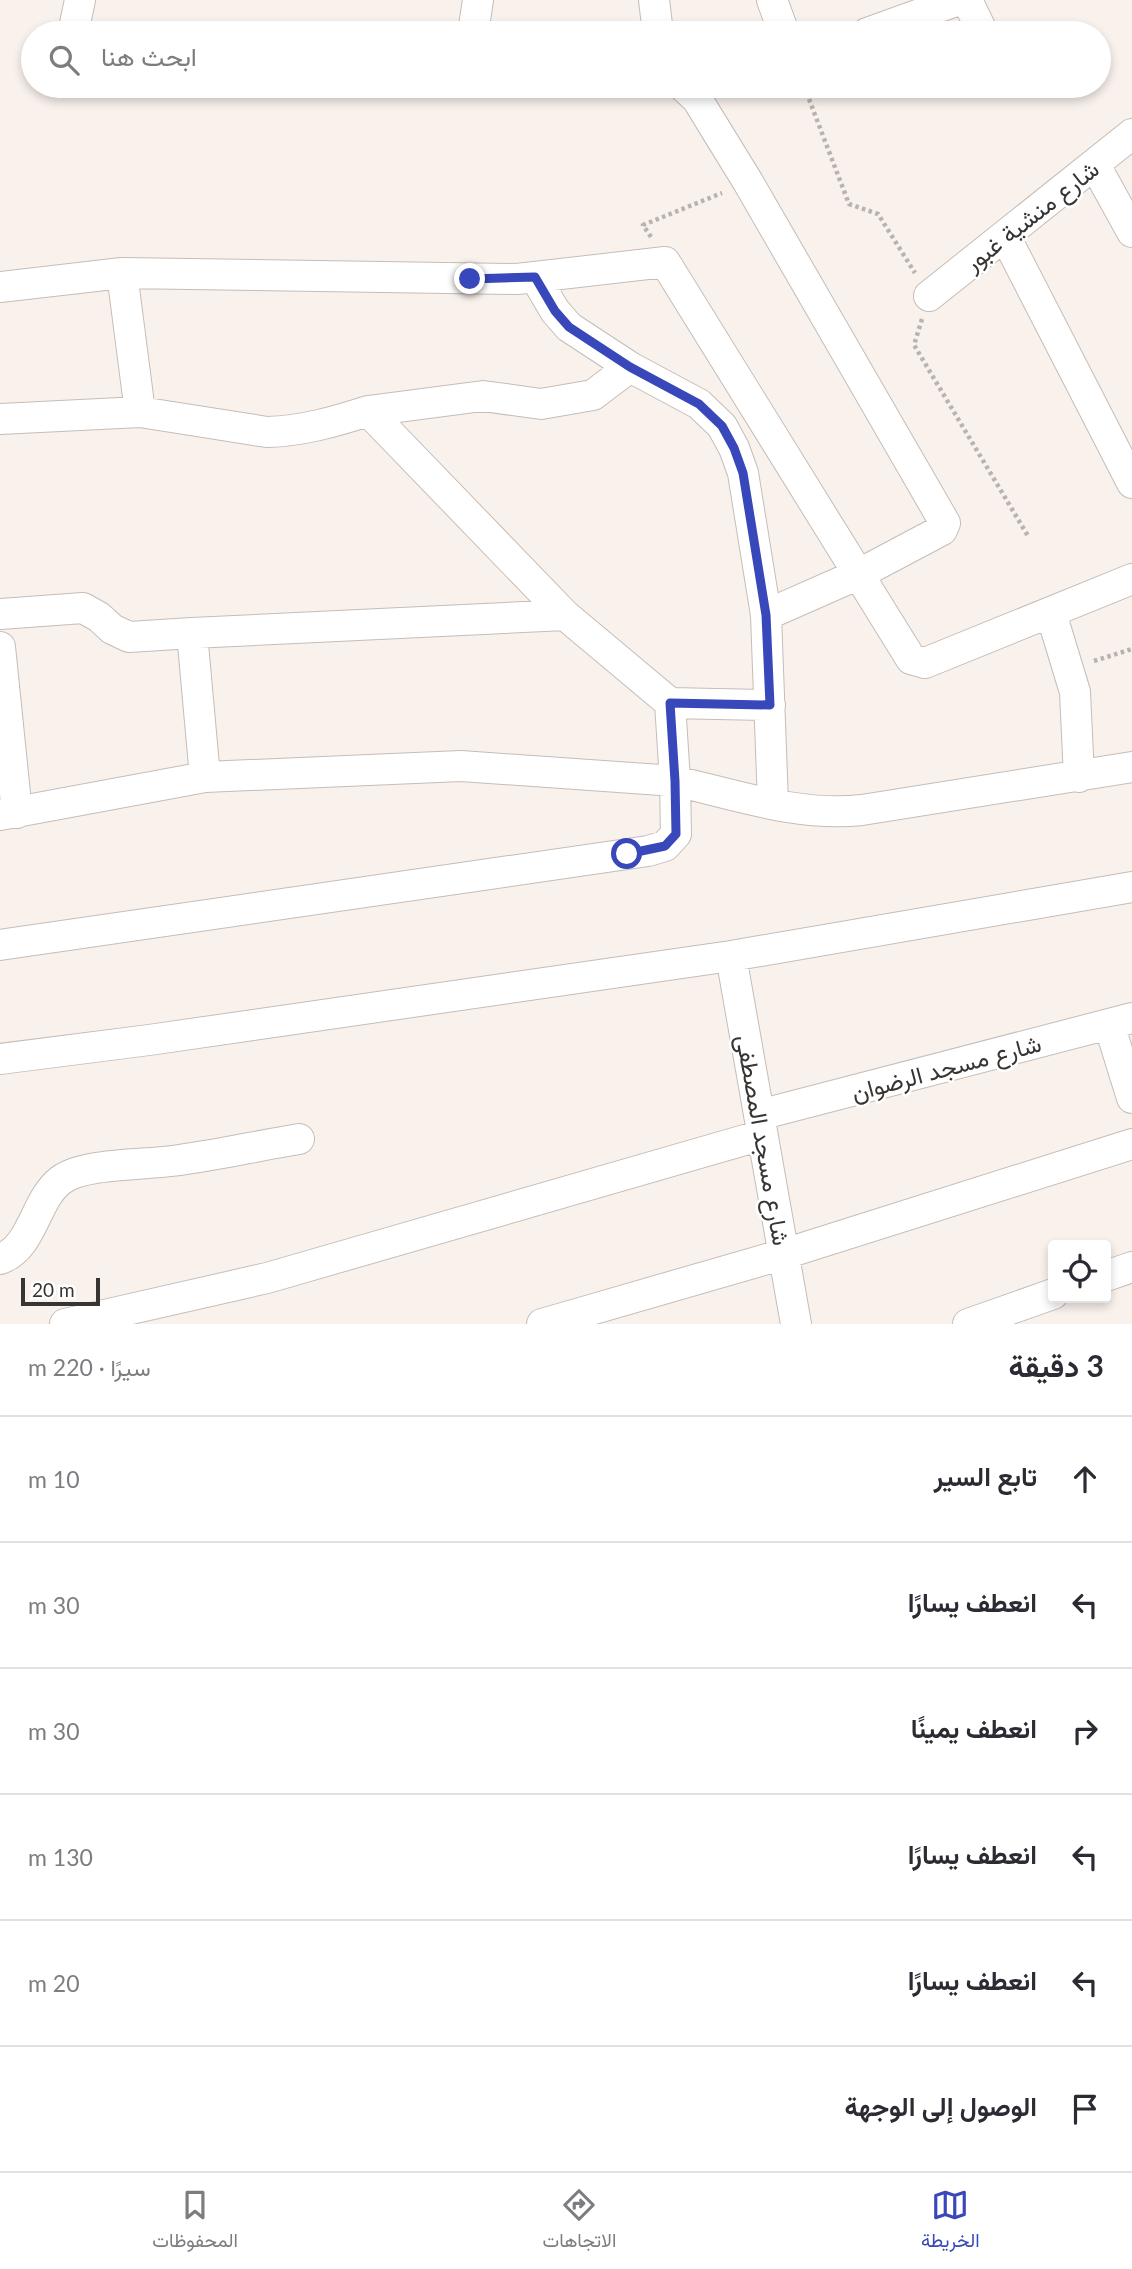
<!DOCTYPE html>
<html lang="ar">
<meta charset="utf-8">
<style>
:root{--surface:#fff;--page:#f7f7f7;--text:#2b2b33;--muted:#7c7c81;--line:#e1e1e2;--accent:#3847ba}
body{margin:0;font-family:Lato,Vazirmatn,sans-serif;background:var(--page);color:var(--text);direction:rtl}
.controls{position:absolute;right:21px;bottom:21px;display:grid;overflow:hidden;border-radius:7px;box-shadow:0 4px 10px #0003}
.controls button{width:63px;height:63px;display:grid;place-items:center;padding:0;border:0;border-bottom:2px solid var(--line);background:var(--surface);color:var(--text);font:35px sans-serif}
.scale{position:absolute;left:21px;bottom:18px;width:79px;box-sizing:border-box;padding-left:7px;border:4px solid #373533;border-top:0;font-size:19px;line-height:24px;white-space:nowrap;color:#373533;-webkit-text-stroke:5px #fff;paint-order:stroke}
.stop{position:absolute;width:21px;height:21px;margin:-16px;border:5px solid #3847ba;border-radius:50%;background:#fff}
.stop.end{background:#3847ba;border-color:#fff;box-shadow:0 2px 7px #0008}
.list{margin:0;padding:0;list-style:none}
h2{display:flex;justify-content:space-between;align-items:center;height:91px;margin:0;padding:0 28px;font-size:30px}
h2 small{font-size:23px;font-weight:400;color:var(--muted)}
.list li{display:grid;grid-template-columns:46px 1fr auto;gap:21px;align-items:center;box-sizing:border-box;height:126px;padding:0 28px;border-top:2px solid var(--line)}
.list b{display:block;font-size:26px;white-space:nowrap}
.list em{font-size:23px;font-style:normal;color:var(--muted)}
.icon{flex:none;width:38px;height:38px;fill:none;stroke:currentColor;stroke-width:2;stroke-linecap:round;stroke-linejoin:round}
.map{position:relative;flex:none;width:1132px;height:1324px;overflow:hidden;direction:ltr}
.search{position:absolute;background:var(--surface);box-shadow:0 4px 10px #0003;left:21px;right:21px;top:21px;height:77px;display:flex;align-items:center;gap:18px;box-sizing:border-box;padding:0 24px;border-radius:38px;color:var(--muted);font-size:26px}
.sheet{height:847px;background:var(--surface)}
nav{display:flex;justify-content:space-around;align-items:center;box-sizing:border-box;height:98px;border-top:2px solid var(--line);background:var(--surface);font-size:19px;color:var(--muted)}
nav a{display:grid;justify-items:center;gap:4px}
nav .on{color:var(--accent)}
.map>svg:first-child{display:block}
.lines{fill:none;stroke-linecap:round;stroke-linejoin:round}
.street-casing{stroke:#c4bdb8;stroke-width:32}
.path{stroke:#b9b3af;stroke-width:4.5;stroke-dasharray:3.5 3.5;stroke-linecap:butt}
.street{stroke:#fff;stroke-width:30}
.route{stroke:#3847ba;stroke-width:9}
.labels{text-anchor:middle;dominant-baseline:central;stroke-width:5;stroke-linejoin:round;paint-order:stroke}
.street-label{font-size:24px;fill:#373533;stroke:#fff}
</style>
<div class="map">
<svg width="1132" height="1324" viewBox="0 0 1132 1324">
<rect width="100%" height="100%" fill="#f9f1ec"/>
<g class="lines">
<!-- street casing -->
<g class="street-casing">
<path id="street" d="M654,0L658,33
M772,0L784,33
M967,0L983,33
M73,33L80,0
M473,33L478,0
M867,33L959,0
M683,86L697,99L748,182L945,523L942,530L859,574L766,615
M1095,165L1132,232
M1005,236L1132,483
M122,273L140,412
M535,277L555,311L569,327L630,367
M0,287L122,273L517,279L665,262L911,659L925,663L1132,579
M929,296L1132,134
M0,419L140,412L267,432C302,431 334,422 368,411
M1051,613L1075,692L1079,777
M0,614L83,608L99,617L112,629L129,637L192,633L205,777
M192,633L565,615
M0,647L17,813
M670,703L675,781C736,795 799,817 862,810L1132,767
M770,705L670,703L565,615L368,411L483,396L541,404L593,395L630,367L699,404L722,426L734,448L743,473L766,615L773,804
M0,815L205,777L461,766L675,781L676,834L665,846L648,851L0,945
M731,956L796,1324
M1109,1024L1132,1098
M0,1059L149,1040L731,956L1132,887
M759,1115L1132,1018
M0,1259C33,1248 35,1199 61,1180C84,1163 143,1165 172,1161C214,1156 256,1146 299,1139
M1106,1276L1132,1267
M65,1324L267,1278L762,1135
M542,1324L784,1254L1132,1144
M968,1324L1053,1294"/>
</g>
<!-- path -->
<path class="path" d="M804,86L849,204L878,214L915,273
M651,237L643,225L722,193
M922,319L914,345L1028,536
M1094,661L1132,649"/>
<!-- street -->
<use href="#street" class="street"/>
</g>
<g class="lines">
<!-- route -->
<path class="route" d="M470,279L535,277L555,311L569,327L630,367L699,404L722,426L734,448L743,473L766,615L770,705L670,703L675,781L676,834L665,846L627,854"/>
</g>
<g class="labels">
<!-- street labels -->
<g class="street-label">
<text transform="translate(1031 215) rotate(-38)">شارع منشية غبور</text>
<text transform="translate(946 1067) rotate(-15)">شارع مسجد الرضوان</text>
<text transform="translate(764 1140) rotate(80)">شارع مسجد المصطفى</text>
</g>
</g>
</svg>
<div class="controls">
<button><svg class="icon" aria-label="locate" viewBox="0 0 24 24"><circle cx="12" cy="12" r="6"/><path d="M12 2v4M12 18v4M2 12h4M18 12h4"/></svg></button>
</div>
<div class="scale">20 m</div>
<div class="stop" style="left:627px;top:854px"></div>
<div class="stop end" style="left:470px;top:279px"></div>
<div class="search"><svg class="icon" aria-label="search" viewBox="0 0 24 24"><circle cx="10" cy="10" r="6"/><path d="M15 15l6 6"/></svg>ابحث هنا</div>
</div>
<section class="sheet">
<h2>3 دقيقة<small>سيرًا · 220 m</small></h2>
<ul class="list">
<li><svg class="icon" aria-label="ahead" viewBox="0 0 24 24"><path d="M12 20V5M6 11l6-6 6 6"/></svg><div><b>تابع السير</b></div><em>10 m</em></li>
<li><svg class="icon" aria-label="left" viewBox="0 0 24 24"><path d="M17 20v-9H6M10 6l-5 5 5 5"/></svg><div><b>انعطف يسارًا</b></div><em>30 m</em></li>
<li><svg class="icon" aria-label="right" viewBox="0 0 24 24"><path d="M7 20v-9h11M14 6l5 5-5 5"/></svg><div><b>انعطف يمينًا</b></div><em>30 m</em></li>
<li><svg class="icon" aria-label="left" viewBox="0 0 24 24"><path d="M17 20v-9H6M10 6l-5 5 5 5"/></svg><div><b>انعطف يسارًا</b></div><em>130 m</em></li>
<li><svg class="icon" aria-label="left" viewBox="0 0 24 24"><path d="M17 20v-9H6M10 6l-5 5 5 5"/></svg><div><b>انعطف يسارًا</b></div><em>20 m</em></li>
<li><svg class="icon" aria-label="arrive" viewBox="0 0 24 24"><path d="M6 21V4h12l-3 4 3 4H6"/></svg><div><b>الوصول إلى الوجهة</b></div></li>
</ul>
</section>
<nav>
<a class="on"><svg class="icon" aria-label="map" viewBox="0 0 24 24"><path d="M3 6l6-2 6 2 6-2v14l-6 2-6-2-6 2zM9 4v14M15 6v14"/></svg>الخريطة</a>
<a><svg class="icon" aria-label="directions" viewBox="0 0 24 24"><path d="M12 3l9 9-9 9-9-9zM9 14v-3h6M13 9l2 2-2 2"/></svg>الاتجاهات</a>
<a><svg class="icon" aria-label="saved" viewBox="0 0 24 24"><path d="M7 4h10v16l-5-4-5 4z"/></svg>المحفوظات</a>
</nav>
